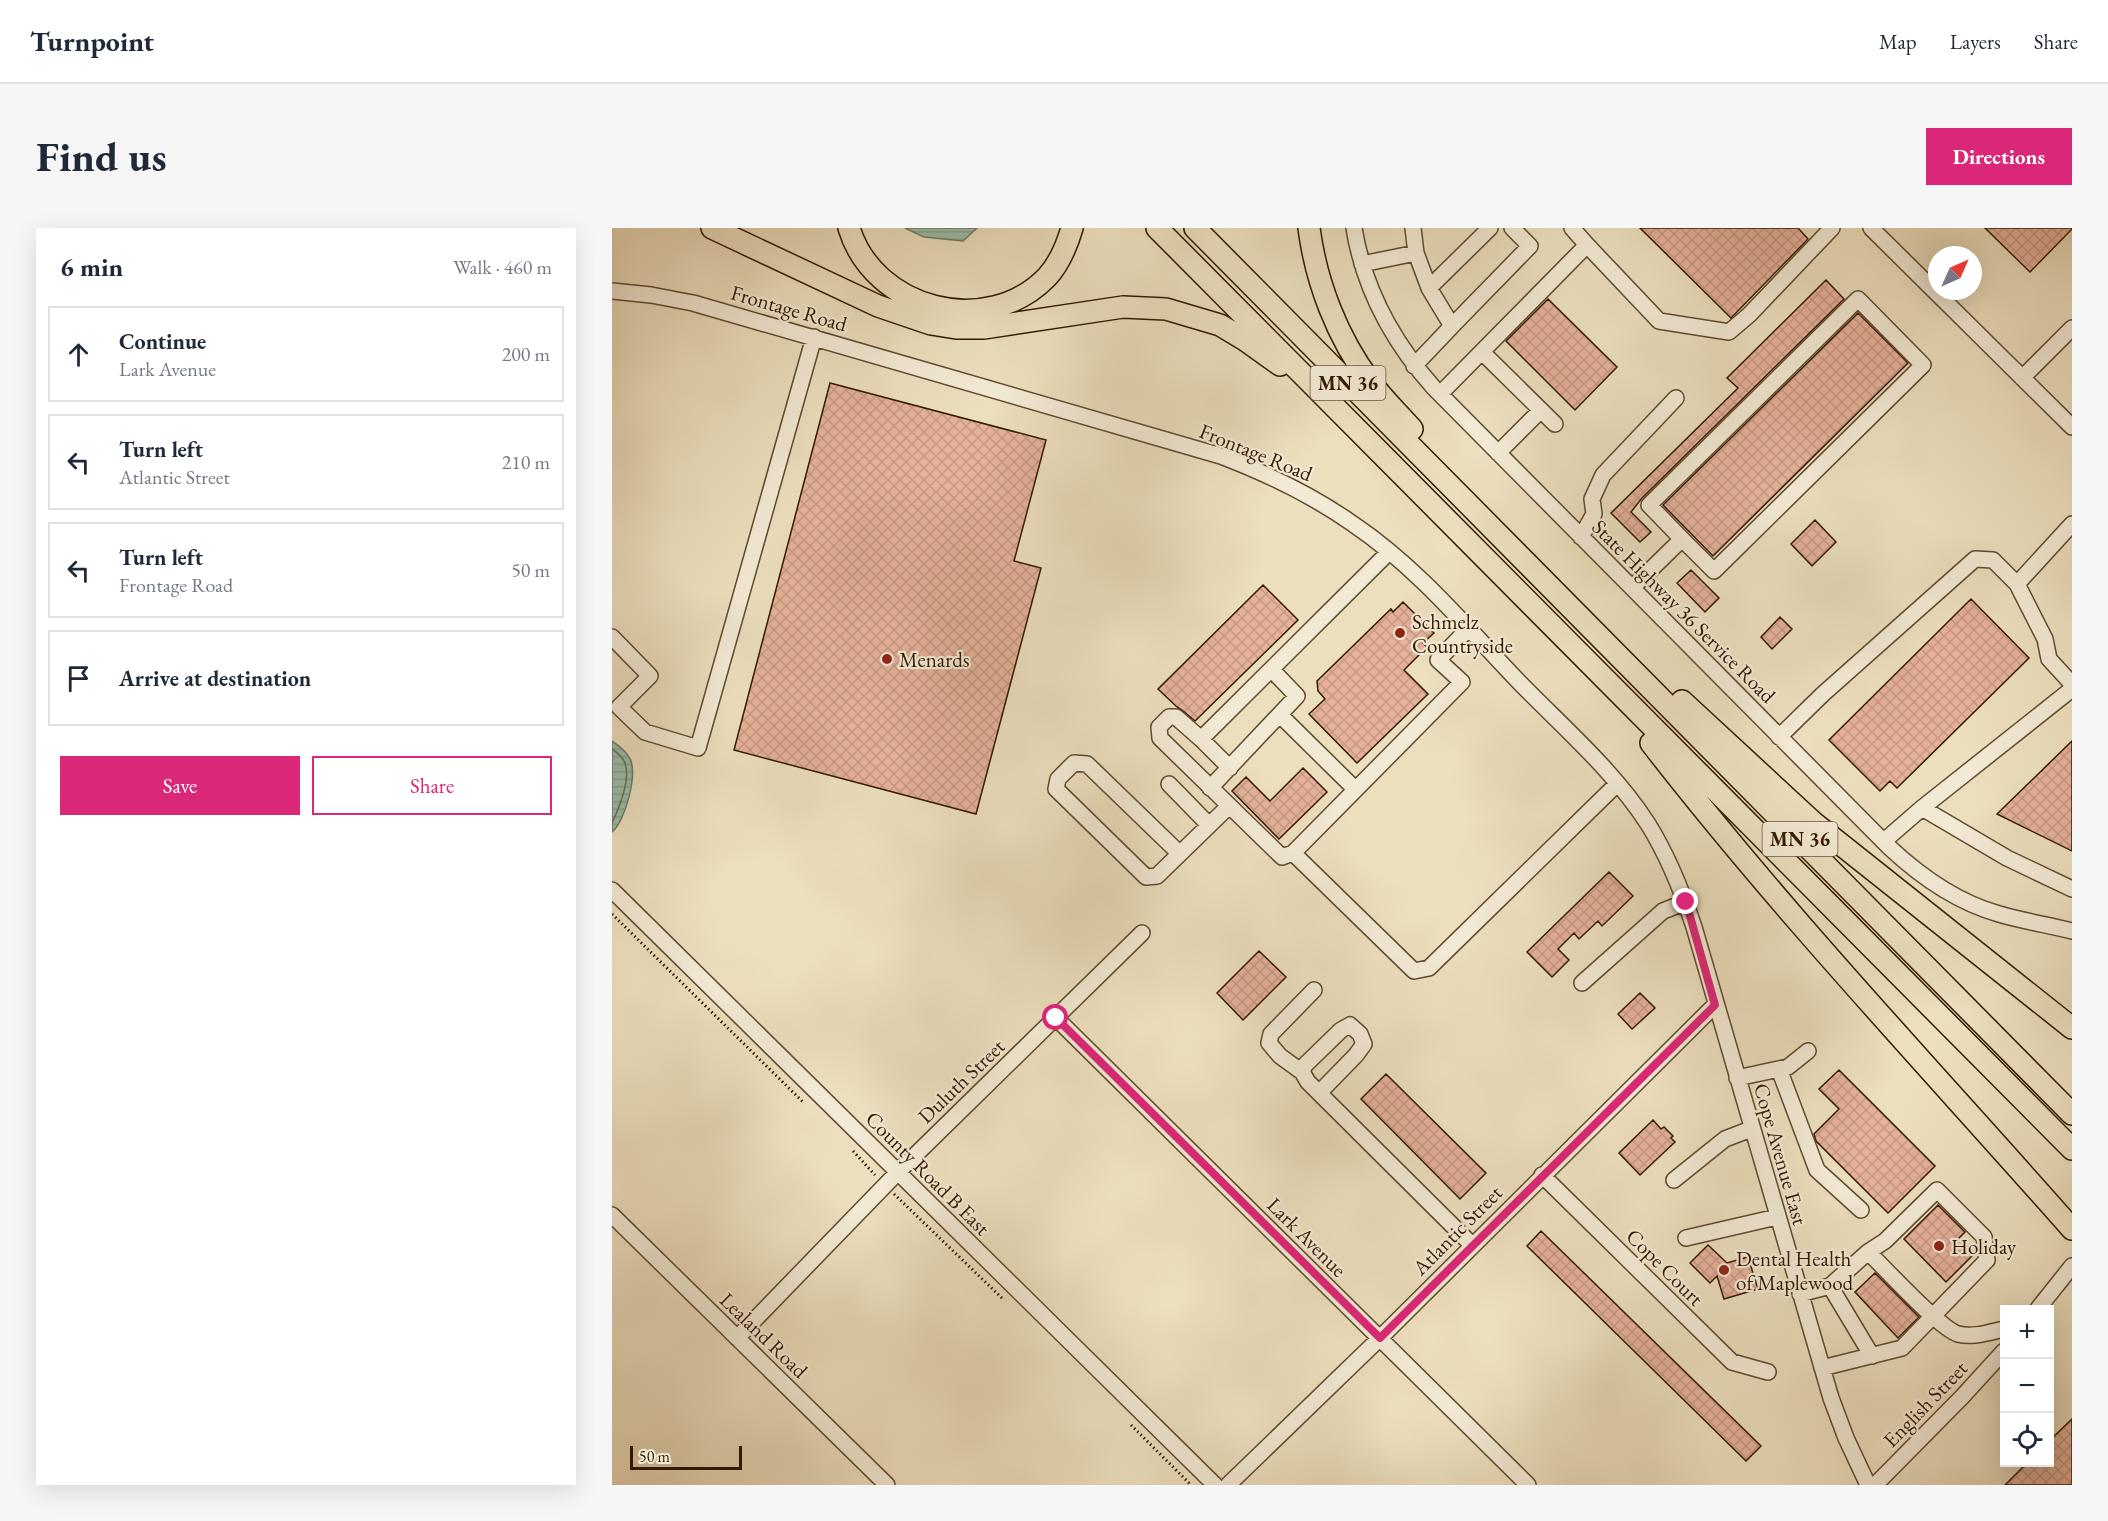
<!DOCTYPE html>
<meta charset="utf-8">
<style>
:root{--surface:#fff;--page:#f6f6f7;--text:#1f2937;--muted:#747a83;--line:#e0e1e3;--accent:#db2777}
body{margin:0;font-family:"EB Garamond",serif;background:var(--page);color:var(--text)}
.controls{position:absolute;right:18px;bottom:18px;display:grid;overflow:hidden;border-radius:0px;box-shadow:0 6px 24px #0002}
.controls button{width:54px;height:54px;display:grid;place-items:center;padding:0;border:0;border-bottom:2px solid var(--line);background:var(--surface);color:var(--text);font:30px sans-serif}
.compass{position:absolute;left:1316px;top:18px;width:54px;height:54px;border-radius:50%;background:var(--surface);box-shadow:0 6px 24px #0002;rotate:45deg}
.scale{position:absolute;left:18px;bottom:15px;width:112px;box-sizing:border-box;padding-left:6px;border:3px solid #321900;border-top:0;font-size:16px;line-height:21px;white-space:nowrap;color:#321900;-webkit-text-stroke:4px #f3ead5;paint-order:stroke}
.stop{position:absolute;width:18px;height:18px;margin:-14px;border:4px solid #db2777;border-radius:50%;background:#fff}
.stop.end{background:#db2777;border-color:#fff;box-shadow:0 2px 6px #0008}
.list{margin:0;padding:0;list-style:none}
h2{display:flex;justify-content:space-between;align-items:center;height:78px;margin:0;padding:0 24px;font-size:26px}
h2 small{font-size:20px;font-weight:400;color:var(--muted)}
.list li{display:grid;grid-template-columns:39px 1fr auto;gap:18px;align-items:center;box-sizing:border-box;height:96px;margin:0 12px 12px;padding:0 12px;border:2px solid var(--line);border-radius:0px}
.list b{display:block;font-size:22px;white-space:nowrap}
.list p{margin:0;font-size:20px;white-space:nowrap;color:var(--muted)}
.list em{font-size:20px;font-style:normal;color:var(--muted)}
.actions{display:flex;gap:12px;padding:18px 24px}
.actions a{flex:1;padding:14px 0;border:2px solid var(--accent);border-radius:0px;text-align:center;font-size:21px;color:var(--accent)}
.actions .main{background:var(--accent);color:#fff}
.icon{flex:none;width:33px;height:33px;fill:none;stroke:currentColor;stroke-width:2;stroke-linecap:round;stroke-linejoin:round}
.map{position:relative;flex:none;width:1460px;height:1257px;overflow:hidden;border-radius:0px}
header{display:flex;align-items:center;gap:36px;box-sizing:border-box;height:84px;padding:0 30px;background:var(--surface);border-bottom:2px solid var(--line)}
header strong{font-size:28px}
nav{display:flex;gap:33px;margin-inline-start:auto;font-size:21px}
.intro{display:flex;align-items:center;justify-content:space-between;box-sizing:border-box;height:144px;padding:0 36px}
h1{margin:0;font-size:42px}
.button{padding:15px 27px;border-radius:0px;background:var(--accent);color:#fff;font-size:21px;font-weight:700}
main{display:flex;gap:36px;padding:0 36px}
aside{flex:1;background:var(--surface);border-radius:0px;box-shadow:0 6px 24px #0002}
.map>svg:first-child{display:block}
.water{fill:url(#water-rules);stroke:#707b67;stroke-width:1.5}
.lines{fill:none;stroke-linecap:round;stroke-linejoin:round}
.shore{stroke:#666b56;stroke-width:1.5}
.building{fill:url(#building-cross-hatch);stroke:#321900;stroke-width:1.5}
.minor-casing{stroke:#604a30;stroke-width:18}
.highway-casing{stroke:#321900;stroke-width:24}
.path{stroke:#321900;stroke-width:3;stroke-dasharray:1.5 3;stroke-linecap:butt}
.minor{stroke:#f3ead5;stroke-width:15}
.highway{stroke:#ecdfbe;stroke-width:21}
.route{stroke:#db2777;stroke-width:8}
.poi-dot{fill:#8f2418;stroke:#f3ead5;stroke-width:2}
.labels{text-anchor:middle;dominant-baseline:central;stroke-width:4.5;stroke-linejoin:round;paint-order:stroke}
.shield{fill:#f3ead5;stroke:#6c5840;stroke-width:1.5}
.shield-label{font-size:20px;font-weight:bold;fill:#321900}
.street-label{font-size:21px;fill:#321900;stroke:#f3ead5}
.poi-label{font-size:21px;fill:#321900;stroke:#f3ead5;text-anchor:start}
</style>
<header>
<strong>Turnpoint</strong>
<nav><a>Map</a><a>Layers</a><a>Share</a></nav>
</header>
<div class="intro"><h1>Find us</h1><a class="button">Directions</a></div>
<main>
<aside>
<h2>6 min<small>Walk · 460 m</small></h2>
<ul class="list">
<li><svg class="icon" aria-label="ahead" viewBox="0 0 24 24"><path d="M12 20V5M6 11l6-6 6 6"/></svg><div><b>Continue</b><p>Lark Avenue</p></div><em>200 m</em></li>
<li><svg class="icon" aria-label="left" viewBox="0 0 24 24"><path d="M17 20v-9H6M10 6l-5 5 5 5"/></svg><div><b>Turn left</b><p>Atlantic Street</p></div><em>210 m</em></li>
<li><svg class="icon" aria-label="left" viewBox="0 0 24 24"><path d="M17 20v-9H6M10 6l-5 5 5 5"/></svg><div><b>Turn left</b><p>Frontage Road</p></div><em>50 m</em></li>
<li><svg class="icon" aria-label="arrive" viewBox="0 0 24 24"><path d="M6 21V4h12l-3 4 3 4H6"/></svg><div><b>Arrive at destination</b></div></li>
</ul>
<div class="actions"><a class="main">Save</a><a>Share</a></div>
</aside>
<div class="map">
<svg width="1460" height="1257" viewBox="0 0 1460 1257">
<defs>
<pattern id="water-rules" width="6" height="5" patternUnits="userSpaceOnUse" patternTransform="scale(1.5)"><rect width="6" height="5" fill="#9abdab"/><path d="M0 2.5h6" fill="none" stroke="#85a291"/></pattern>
<pattern id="building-cross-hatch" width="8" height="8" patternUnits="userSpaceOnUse" patternTransform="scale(1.5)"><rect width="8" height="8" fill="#e5b19a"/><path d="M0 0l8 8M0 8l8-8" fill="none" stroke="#c59883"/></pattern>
</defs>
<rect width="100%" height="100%" fill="#ecdfbe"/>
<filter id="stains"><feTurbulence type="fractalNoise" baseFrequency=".00333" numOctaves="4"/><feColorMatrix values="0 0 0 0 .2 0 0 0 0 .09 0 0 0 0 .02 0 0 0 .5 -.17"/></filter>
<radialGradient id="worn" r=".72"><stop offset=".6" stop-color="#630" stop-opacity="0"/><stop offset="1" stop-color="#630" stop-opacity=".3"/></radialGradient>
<!-- water -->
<path class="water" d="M293,0H365L351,13L312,9Z
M0,513C6,517 13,522 17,529C27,544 13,594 0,604Z"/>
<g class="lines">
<!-- shore -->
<path class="shore" d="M0,521C4,524 11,529 13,535C19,552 7,580 0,595"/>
</g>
<!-- building -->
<path class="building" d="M1028,0H1186L1196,11L1119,90Z
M1373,0H1460V1L1418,44Z
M1214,52L1232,71L1030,270L1019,284L1039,304L1028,314L999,285L1126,160L1115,150Z
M936,71L1005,139L963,182L894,113Z
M1246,85L1296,135L1101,328L1051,277Z
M218,155L434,212L402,333L429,340L364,586L122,522Z
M1203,292L1224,314L1200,338L1179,316Z
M1079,342L1107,370L1093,384L1065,355Z
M651,357L686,392L583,493L570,482L565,479L546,461Z
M1359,371L1417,430L1285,560L1278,553L1268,563L1217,512Z
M791,374L822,405L811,415L815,419L792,442L816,466L745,535L697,486L713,471L706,463L705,453L779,381L781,384Z
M1168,389L1180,401L1160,421L1149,409Z
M1460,513V623L1385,586Z
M691,540L715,564L667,611L620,563L634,549L658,573Z
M997,644L1021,668L990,698L986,693L967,711L962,705L946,721L957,732L940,749L915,724Z
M647,723L674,749L631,792L605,765Z
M1028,765L1043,780L1020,801L1006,786Z
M1227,842L1323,938L1276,985L1204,913L1202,906L1227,881L1207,861Z
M774,846L874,945L848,971L749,871Z
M1041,892L1049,901L1052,899L1061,908L1059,910L1063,914L1028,947L1007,925Z
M1326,977L1353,1004L1347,1010L1362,1026L1334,1054L1292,1011Z
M929,1003L1149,1218L1134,1233L915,1018Z
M1096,1017L1115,1035L1136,1029L1146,1061L1112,1071L1105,1048L1098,1055L1078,1035Z
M1263,1045L1307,1089L1286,1110L1243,1064Z
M1460,1191V1257H1393L1416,1234H1437V1213Z"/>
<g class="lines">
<!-- minor casing -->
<g class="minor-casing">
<path id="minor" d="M742,0C752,62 780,113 822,160L1277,619C1309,649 1344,674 1387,686C1411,693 1436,697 1460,703
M801,0L804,25
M1259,0L1460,199
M975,17L1047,93L1117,104L1137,87L1220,0
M750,36L804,25L817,60L840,98L802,138
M817,60L878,0
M0,63L39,67L81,75L609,228C656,246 700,267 741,296C805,339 855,400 908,455C952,500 1002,543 1036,596C1056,628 1070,663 1082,699L1219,1170L1234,1210L1256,1257
M840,98L918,18L900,0
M870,124L943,196
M1410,150L1460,100
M828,166L975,17L960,0
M886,225L929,182
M969,309L982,286L980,271L991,247L1064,170
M777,324L589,511L564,489H557L547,499L548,510L670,629L681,625L850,454L826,432L856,401
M1405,356L1433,411L1437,431L1460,456
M1020,360L1070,311L1037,277L1246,71L1311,137L1102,343L1070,311
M0,409L38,448L7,479L33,504L86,520L202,109
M668,487L743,561
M1167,509L1211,466L1363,331L1381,332L1405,356L1460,296
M589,511L618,540
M557,556L597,597
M598,560L685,468L660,442
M1310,580L1395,630L1460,661
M1272,613L1310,580L1460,461
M567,625L475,536L462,535L446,551L444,561L534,649L545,648L617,578
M681,625L802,743L817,740L1005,556
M0,662L603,1257
M970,755L1051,683L1074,674
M444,790L916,1257
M1167,841L1205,942L1249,982
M690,844L668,828L657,815L659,806L702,762
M1125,850L1176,839L1196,823
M707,865L744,827L752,816L748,806L738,797L729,802L693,837L690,844L696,854L860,1017
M930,947L1120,1134L1156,1144
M1062,952L1113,911L1139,901
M0,987L275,1257
M1074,1010L1165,989
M1218,1058L1260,1128
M1188,1066L1218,1058L1256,1024C1273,1040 1328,1101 1346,1106C1361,1110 1378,1104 1392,1101
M1425,1082L1460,1038
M125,1110L286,944L530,705
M1210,1140L1290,1120L1375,1032L1372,1009L1325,962L1273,1013L1256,1024
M616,1257L768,1110L1103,777
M1263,1257L1350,1169L1392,1123"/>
</g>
<!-- highway casing -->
<g class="highway-casing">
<path id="highway" d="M100,0L266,78L319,96L344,100H372L511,79L554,81L608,97L633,112L668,137
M237,0C262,82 375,111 435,49C448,35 455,17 460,0
M545,0L1460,921
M583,0L1460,886
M697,0C704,54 725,109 758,153C770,170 786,185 800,201
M1070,473L1202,595L1460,800
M1039,515C1170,684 1318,840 1460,1001"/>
</g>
<!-- path -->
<path class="path" d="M0,686L191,874
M241,923L263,947
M282,966L392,1072
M519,1197L579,1257"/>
<!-- minor -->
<use href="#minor" class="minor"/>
<!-- highway -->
<use href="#highway" class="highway"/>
</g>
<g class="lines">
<!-- route -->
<path class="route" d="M444,790L768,1110L1103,777L1074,674"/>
</g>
<!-- markers -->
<g class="poi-dot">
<circle cx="788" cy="405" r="6"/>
<circle cx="275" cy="431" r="6"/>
<circle cx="1327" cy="1018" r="6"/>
<circle cx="1112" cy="1042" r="6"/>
</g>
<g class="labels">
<!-- shield labels -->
<g class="shield">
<rect x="698.5" y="138" width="75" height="34" rx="4.5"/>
<rect x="1150.5" y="594" width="75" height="34" rx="4.5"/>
</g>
<g class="shield-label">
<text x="736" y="155">MN 36</text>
<text x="1188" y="611">MN 36</text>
</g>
<!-- street labels -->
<g class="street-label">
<text transform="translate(177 80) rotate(16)">Frontage Road</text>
<text transform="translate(644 224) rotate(22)">Frontage Road</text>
<text transform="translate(1072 383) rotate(45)">State Highway 36 Service Road</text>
<text transform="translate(349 853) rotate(-44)">Duluth Street</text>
<text transform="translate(1169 926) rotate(74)">Cope Avenue East</text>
<text transform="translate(316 945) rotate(45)">County Road B East</text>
<text transform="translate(845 1002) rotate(-45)">Atlantic Street</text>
<text transform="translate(695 1009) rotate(45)">Lark Avenue</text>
<text transform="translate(1053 1039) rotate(45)">Cope Court</text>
<text transform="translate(152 1107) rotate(44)">Lealand Road</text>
<text transform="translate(1313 1176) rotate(-46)">English Street</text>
</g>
<!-- poi labels -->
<g class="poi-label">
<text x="800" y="393">Schmelz<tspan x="800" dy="24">Countryside</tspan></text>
<text x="287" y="431">Menards</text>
<text x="1339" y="1018">Holiday</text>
<text x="1124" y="1030">Dental Health<tspan x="1124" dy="24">of Maplewood</tspan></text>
</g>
</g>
<rect width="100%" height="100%" filter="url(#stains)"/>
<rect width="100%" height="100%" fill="url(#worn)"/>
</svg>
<div class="controls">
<button>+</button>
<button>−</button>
<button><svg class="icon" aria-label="locate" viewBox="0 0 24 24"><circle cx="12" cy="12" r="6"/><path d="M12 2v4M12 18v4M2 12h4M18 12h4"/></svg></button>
</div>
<svg class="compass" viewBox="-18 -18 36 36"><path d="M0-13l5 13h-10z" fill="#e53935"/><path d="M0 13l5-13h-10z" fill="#747a83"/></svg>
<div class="scale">50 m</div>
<div class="stop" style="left:444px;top:790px"></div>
<div class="stop end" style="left:1074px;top:674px"></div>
</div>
</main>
